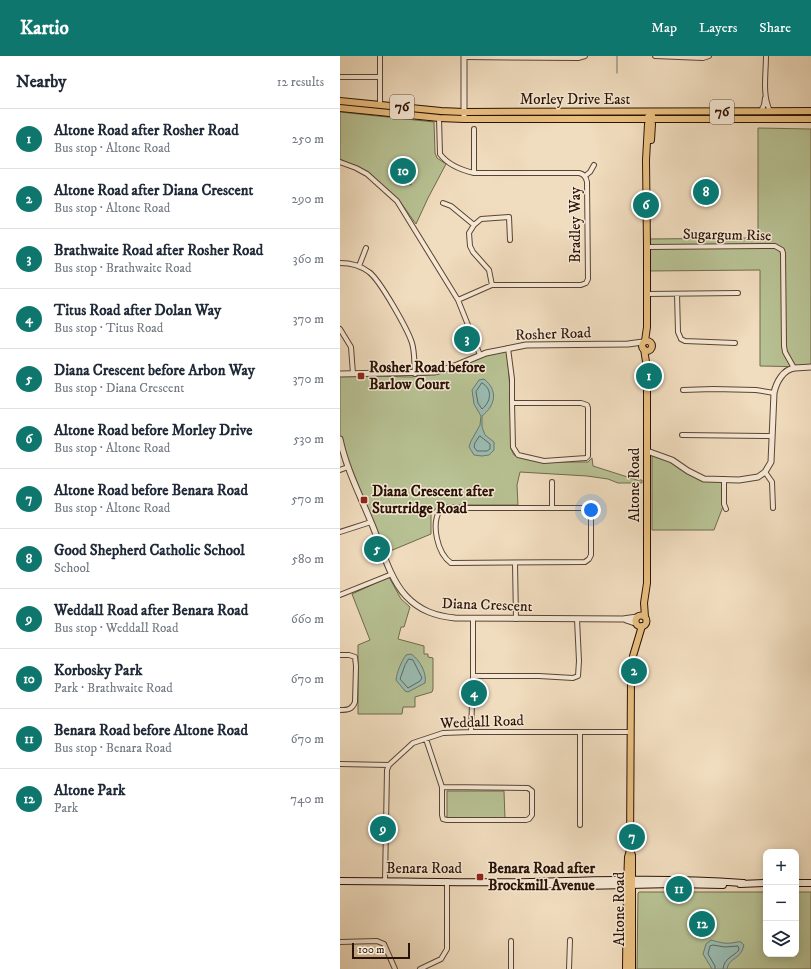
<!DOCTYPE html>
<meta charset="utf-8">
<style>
:root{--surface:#fff;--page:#f6f6f7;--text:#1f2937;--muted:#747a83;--line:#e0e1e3;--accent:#0f766e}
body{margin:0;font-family:"IM FELL DW Pica",serif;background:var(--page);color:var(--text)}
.controls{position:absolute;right:12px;bottom:12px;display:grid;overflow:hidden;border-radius:8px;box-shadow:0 2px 10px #0003}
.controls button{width:36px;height:36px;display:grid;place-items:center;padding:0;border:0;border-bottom:1px solid var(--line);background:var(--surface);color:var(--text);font:20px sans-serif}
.scale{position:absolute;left:12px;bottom:10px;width:58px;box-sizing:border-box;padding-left:4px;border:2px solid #2a1204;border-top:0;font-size:11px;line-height:14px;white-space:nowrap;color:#2a1204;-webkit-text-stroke:3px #f5e8d5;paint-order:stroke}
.you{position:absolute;left:251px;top:454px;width:14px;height:14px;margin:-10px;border:3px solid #fff;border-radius:50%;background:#1a73e8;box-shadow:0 0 0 6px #1a73e833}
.badge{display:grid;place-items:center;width:26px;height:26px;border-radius:50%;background:var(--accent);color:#fff;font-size:13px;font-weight:700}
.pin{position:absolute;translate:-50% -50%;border:2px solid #fff;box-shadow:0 1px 4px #0006}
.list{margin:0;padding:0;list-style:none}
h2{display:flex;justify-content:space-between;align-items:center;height:52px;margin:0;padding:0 16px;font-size:17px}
h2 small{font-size:13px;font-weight:400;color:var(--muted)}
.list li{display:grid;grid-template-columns:26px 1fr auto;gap:12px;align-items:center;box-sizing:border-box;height:60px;padding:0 16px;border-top:1px solid var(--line)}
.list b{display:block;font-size:15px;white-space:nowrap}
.list p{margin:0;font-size:13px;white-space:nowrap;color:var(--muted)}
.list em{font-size:13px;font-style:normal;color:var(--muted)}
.icon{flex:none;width:22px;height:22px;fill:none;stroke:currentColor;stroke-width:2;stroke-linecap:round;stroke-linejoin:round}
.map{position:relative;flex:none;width:471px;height:913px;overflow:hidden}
header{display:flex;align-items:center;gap:24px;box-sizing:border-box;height:56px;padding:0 20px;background:var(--accent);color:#fff}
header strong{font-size:19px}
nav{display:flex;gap:22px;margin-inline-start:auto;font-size:14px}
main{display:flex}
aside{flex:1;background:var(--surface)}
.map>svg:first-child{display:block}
.green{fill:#b7c193;stroke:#706a4c}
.water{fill:#9abcb2;stroke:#6d786c}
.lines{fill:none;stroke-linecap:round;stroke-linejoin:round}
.shore{stroke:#62675b;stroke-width:1}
.stream{stroke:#6d786c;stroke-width:1}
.minor-casing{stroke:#5c4432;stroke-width:6}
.tertiary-casing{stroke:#5c4432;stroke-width:7}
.secondary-casing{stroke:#2a1204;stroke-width:8}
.primary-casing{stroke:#2a1204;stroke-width:8}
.minor{stroke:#f5e8d5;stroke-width:4}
.tertiary{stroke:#f5e8d5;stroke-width:5}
.secondary{stroke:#f5e8d5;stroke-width:6}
.primary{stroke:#e8be7f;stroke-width:6}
.poi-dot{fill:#8f2418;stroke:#f5e8d5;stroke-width:1.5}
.labels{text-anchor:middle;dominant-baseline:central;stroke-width:3;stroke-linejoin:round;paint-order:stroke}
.shield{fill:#f5e8d5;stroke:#675243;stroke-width:1}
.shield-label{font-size:14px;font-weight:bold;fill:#2a1204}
.street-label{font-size:15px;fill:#2a1204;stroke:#f5e8d5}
.poi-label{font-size:15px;font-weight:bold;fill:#2a1204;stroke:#f5e8d5;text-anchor:start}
</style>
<header>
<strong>Kartio</strong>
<nav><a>Map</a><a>Layers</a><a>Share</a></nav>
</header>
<main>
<aside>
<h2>Nearby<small>12 results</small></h2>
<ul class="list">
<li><span class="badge">1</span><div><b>Altone Road after Rosher Road</b><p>Bus stop · Altone Road</p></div><em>250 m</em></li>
<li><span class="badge">2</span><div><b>Altone Road after Diana Crescent</b><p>Bus stop · Altone Road</p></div><em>290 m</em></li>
<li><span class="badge">3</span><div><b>Brathwaite Road after Rosher Road</b><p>Bus stop · Brathwaite Road</p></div><em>360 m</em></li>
<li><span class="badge">4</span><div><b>Titus Road after Dolan Way</b><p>Bus stop · Titus Road</p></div><em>370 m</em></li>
<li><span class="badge">5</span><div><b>Diana Crescent before Arbon Way</b><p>Bus stop · Diana Crescent</p></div><em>370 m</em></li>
<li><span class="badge">6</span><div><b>Altone Road before Morley Drive</b><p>Bus stop · Altone Road</p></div><em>530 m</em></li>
<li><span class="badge">7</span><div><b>Altone Road before Benara Road</b><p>Bus stop · Altone Road</p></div><em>570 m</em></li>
<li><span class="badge">8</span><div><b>Good Shepherd Catholic School</b><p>School</p></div><em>580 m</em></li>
<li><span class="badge">9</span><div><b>Weddall Road after Benara Road</b><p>Bus stop · Weddall Road</p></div><em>660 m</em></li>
<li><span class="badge">10</span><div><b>Korbosky Park</b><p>Park · Brathwaite Road</p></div><em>670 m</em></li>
<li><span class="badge">11</span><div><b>Benara Road before Altone Road</b><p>Bus stop · Benara Road</p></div><em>670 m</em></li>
<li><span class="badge">12</span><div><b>Altone Park</b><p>Park</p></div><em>740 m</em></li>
</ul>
</aside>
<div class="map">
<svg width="471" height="913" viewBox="0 0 471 913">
<rect width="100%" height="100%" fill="#f0dcbe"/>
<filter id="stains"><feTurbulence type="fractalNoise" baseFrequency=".005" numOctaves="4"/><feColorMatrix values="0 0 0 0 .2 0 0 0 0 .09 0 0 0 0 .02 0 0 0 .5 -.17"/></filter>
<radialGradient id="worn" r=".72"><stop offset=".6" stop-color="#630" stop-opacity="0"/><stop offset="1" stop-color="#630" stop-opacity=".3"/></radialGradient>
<!-- green -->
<path class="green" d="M0,56L94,66L95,97L97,102L106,108L88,142L76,168L59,144L30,119L0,103Z
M418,72L471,73V311L420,310V214L307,215V183L418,182Z
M167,294L171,347V393L174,399L200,406H248L252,402L253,410L297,424H302V427H278L268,423L247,420L180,416L177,429L178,449H99L91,458V478L43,498L0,384V319L71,321L95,318L138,302Z
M318,399L332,404L359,421L384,423V448L374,474H312V400Z
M49,521L61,543L70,551L64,571H61L58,583L84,590V598H88V601L93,602V633L92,636L75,641V651H63L62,658H18V589L30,584L12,538Z
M107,735H164L165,763H107Z
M299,836H426V898H456V836H471V913H297L298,837Z"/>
<!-- water -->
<path class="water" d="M66,104L74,107L76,111L71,129L66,128L57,116L55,109Z
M144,323C158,334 156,349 142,360V371L145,379L154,386V394L149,399L142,400L134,399L129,391L131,385L140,369L141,360L134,348L132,334L139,324Z
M71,598C80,604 87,617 85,627L68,636L65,635L56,624C57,616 61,606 66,599Z
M371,884C378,886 385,888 391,887C395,887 397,885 401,886L404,889C401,904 389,901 387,913H372L363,898L366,888Z"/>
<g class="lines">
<!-- shore -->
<path class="shore" d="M142,327C153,333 151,346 142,353L138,347L136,336Z
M140,380L150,388V393L147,395H137L134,391L135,387Z
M69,603L73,604L82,622L80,625L68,632L60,623L65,609Z
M375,913V910L368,898L370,890L373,889L385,891L398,890L399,894C393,901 384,902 383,913"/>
<!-- stream -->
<path class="stream" d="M277,0V17"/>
<!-- minor casing -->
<g class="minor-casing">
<path id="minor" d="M40,0V48
M315,0L363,2L369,0
M426,0C426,18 422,39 430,55
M124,1L238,2L245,0
M0,21H40
M421,55L424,49L425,42
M99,62L100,98C108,109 121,114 134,117H239C244,118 246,121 247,126L248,223L246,227L241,229H152L118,244
M0,106L16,112L27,118L57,145L118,244L140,299
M134,117V73
M245,120L250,116L254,109
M103,147L111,150L134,169
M307,191L435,190L442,194L443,197L444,290L445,296L454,312
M0,207C11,207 20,209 29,216C40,224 68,274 72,287C75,297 74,308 75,318
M19,210L26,192
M152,229L149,214L133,196L130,190L129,177L134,169L141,163L169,161L170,184
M307,238L398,237
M337,238L338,276L341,283L345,285L395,287
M0,273L11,291L13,318
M168,292L172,323V347H241L247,349L248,352V400L246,402L204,405L178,399L173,391L172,347
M343,334L373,333L416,334L434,337
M342,379L432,380
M0,414L8,411
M425,416L432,426L433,452
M384,423V448L386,453
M251,448V499L249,503L245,506L111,507C97,497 91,468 100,454L104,452H251
M212,452V426
M0,476L31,466
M175,507L176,563
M0,539L52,518
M0,599H9L15,601L16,610L15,646C12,654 7,654 0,654
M133,620H199L233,622L238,620L239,605L237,563
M131,676L133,620V563
M86,683L102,731L188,732L192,735V759L189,763L186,764H107L103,763L102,759V731
M0,708L49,709
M240,769V676
M45,825L47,714L49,709L73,687L103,677L131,676H291
M0,886L37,885L44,888L55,913
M80,913L101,903L107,893V825
M171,913V885
M229,913L230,884"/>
</g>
<!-- tertiary casing -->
<g class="tertiary-casing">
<path id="tertiary" d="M124,0V59
M0,318L95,316L112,311L146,297L186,289L288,288L303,286
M0,383C6,412 20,439 31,466C41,489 49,522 66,540C80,555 96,560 115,562L283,563L297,561
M307,395L332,404L348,415L364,423L399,424L418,421L425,416L431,406L434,337C436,327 443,313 455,312C460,311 466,312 471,311
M286,564L295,567"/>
</g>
<!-- secondary casing -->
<g class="secondary-casing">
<path id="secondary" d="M0,825C64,825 127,827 191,826C262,824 332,822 403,827
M456,827H471
M207,828L242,830L334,828L383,829
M400,828L426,827"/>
</g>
<!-- primary casing -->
<g class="primary-casing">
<path id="primary" d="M0,45L101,55L124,56L471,55
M0,52L99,62L124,63H471
M308,61L312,68L311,84
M305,285L307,271V191L306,104L308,68L312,60
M302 290a5 5 0 1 1 10 0a5 5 0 1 1-10 0Z
M304,293L307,312V527L304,547L305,561
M295.5 565a5.5 5.5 0 1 1 11 0a5.5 5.5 0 1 1-11 0Z
M290,795L292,799V913
M286,913L287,829L288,801L290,794L291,621L293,600L302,570"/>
</g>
<!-- minor -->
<use href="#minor" class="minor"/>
<!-- tertiary -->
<use href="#tertiary" class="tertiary"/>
<!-- secondary -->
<use href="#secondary" class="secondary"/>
<!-- primary -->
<use href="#primary" class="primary"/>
</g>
<!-- markers -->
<g class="poi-dot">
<rect x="17" y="316" width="8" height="8" rx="2"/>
<rect x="20" y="440" width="8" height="8" rx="2"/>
<rect x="136" y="817" width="8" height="8" rx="2"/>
</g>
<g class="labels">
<!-- shield labels -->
<g class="shield">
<rect x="50" y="39" width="24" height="24" rx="3"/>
<rect x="370" y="44" width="24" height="24" rx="3"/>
</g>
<g class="shield-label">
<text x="62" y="51">76</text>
<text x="382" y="56">76</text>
</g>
<!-- street labels -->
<g class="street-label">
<text x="235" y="43">Morley Drive East</text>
<text transform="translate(235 169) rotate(-90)">Bradley Way</text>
<text transform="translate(387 179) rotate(1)">Sugargum Rise</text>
<text transform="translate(213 278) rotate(-2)">Rosher Road</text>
<text transform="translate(294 429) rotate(-90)">Altone Road</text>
<text transform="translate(147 549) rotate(2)">Diana Crescent</text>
<text transform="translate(142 666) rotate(-2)">Weddall Road</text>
<text x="84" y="812">Benara Road</text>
<text transform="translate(279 853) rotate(-90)">Altone Road</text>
</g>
<!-- poi labels -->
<g class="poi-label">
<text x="29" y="311">Rosher Road before<tspan x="29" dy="17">Barlow Court</tspan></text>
<text x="32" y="435">Diana Crescent after<tspan x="32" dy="17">Sturtridge Road</tspan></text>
<text x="148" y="812">Benara Road after<tspan x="148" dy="17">Brockmill Avenue</tspan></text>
</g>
</g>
<rect width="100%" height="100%" filter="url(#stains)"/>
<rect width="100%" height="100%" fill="url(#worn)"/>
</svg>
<div class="controls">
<button>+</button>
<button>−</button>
<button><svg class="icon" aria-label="layers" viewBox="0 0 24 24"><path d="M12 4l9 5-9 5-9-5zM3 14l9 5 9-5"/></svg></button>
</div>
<div class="scale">100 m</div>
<div class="you"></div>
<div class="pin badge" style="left:309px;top:320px">1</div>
<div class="pin badge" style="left:294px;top:615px">2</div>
<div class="pin badge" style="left:127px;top:283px">3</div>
<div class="pin badge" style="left:134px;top:637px">4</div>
<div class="pin badge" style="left:37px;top:493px">5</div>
<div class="pin badge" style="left:306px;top:149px">6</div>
<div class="pin badge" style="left:292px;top:781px">7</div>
<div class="pin badge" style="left:366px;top:136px">8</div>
<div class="pin badge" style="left:43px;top:773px">9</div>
<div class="pin badge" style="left:63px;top:115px">10</div>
<div class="pin badge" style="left:339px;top:833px">11</div>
<div class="pin badge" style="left:362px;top:868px">12</div>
</div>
</main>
